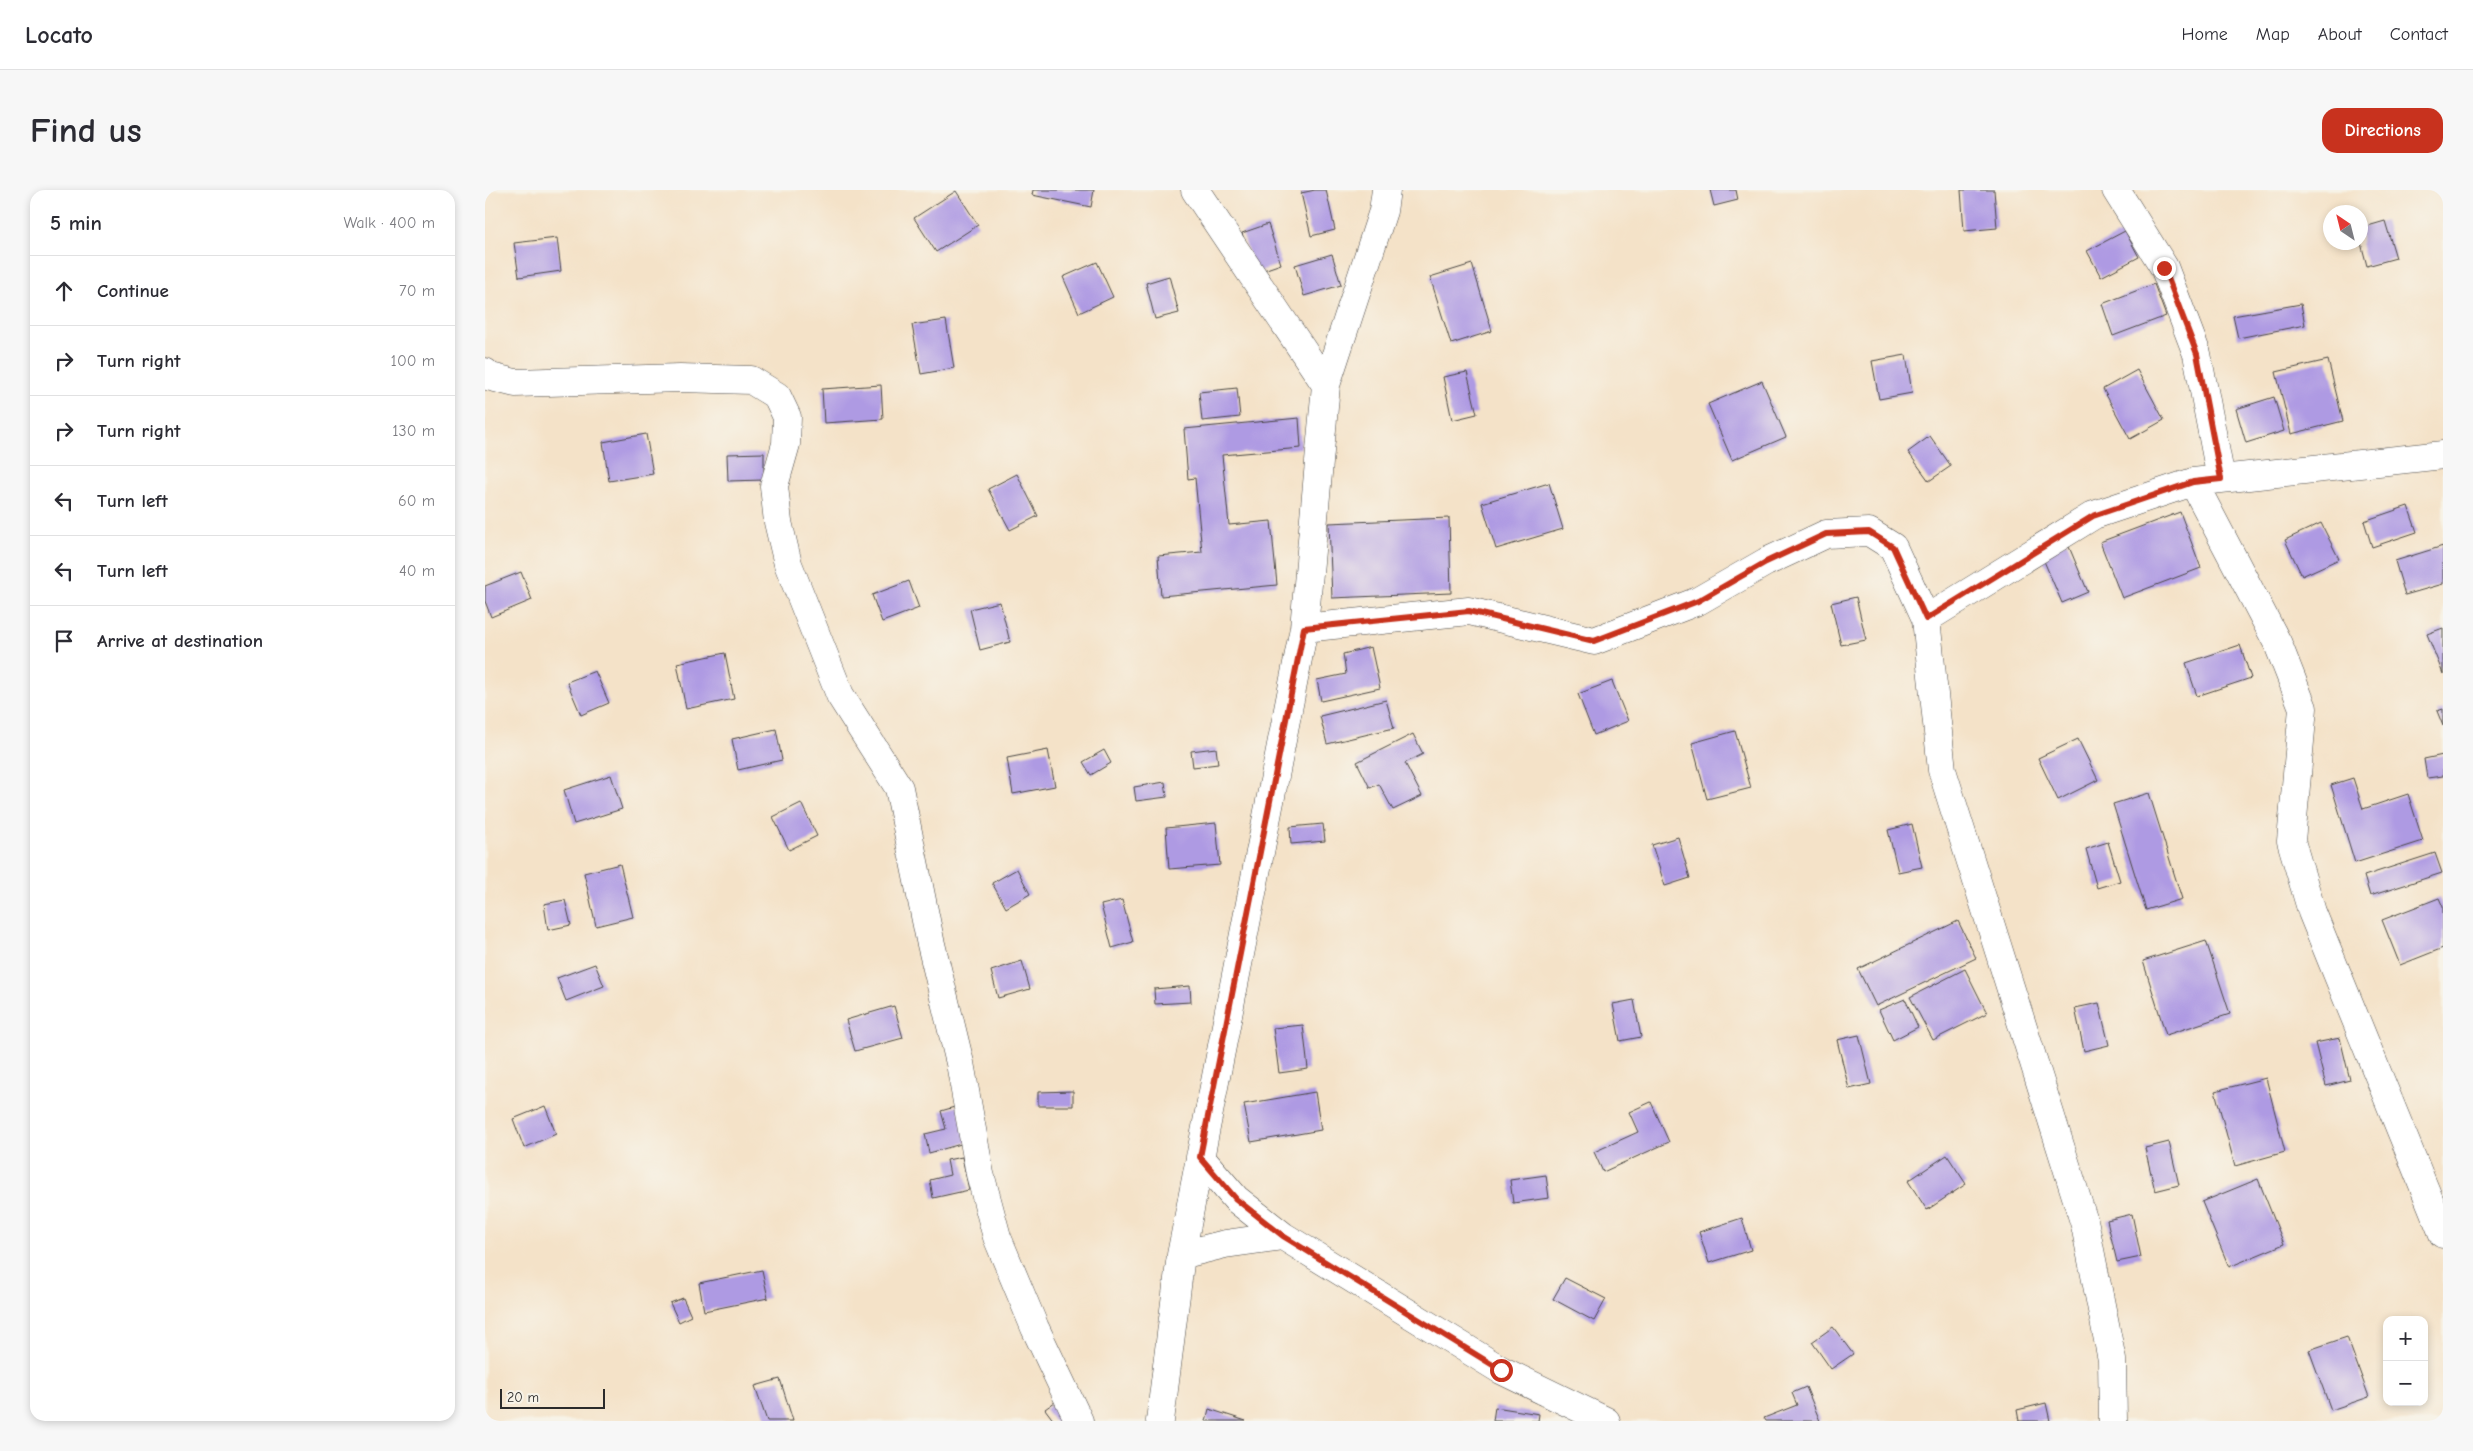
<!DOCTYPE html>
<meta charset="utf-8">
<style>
:root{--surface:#fff;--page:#f7f7f7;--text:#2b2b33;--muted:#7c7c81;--line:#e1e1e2;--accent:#c8321e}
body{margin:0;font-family:"Comic Neue",sans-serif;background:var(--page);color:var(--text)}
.controls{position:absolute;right:15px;bottom:15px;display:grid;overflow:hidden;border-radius:10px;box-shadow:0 2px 8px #0003}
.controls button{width:45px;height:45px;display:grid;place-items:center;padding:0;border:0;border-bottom:1px solid var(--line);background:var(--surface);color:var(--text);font:25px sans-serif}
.compass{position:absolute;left:1838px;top:15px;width:45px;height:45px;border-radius:50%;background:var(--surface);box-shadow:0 2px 8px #0003;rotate:325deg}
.scale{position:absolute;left:15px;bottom:12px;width:105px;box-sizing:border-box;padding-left:5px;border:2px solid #2b2b2b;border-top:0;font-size:14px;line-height:18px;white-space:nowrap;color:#2b2b2b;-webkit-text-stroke:4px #f7f3e8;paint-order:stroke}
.stop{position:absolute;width:15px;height:15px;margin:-11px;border:4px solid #c8321e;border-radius:50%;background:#fff}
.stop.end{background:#c8321e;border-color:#fff;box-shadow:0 1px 5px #0008}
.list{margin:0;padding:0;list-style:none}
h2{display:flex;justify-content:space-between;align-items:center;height:65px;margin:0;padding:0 20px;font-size:21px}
h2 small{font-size:16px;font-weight:400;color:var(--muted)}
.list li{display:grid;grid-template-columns:32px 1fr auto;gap:15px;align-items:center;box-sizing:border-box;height:70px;padding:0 20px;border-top:1px solid var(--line)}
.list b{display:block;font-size:19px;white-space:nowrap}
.list em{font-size:16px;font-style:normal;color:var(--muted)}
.icon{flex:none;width:28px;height:28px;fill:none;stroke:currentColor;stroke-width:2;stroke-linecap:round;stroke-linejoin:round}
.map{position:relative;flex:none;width:1958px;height:1231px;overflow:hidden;border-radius:15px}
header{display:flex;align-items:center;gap:30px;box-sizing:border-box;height:70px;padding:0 25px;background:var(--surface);border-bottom:1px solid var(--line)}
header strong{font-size:24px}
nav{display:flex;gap:28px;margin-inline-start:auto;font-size:18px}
.intro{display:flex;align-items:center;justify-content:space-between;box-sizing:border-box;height:120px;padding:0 30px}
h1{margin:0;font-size:35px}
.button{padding:12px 22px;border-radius:15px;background:var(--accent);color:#fff;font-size:18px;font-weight:700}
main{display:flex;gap:30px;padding:0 30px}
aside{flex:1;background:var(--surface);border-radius:15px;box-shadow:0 2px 8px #0003}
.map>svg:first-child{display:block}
.building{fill:#ae9ae3}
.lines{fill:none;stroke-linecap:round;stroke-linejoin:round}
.minor-casing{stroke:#494643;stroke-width:29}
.minor{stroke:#fff;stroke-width:28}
.route{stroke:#c8321e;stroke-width:6}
</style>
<header>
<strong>Locato</strong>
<nav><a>Home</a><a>Map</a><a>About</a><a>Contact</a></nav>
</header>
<div class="intro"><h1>Find us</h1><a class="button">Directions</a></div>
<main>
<aside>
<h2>5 min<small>Walk · 400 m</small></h2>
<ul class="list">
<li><svg class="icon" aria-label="ahead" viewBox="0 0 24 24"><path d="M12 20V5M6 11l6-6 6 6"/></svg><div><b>Continue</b></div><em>70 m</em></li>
<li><svg class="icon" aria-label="right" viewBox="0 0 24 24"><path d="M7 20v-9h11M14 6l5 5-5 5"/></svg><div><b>Turn right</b></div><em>100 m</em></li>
<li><svg class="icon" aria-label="right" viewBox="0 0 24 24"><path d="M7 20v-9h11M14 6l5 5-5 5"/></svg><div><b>Turn right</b></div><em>130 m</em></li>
<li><svg class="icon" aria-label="left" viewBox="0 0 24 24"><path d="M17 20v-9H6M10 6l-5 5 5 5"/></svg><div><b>Turn left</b></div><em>60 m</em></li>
<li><svg class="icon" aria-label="left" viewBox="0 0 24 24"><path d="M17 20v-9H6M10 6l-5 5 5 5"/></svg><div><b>Turn left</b></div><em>40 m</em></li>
<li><svg class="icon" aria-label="arrive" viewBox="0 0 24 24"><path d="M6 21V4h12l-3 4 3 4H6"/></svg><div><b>Arrive at destination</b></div></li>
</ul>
</aside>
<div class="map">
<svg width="1958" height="1231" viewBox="0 0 1958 1231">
<rect width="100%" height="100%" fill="#f7f3e8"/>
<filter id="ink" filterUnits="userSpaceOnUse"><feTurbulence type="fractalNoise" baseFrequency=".02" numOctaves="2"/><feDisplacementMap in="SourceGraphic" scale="10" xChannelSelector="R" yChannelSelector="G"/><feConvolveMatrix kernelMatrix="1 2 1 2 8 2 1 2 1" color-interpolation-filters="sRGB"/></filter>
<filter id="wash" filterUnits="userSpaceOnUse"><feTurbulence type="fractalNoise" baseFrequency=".0096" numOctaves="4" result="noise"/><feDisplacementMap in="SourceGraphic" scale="20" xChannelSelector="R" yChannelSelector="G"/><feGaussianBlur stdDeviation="1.12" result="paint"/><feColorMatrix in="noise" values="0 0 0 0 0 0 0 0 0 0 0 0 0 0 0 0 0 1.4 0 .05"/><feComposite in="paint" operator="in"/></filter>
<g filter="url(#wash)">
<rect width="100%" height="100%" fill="#f4e2c8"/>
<g id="blocks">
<!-- building -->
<path class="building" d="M548,0H609L606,17L547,5Z
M830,0H841L850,40L826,46L816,3Z
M1225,0H1251L1253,10L1229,16Z
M1476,0H1509L1512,38L1479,41Z
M471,1L493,35L451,62L429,28Z
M1900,31L1911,68L1882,76L1876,53V38Z
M783,34L796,74L770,83L757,43Z
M1640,41L1654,67L1616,87L1602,61Z
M72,48L76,81L34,87L29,53Z
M847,64L856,95L819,106L810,75Z
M612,72L628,107L594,123L578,87Z
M987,74L1007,141L966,154L945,87Z
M684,86L694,123L670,129L661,93Z
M1669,94L1681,126L1628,146L1617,114Z
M1816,114L1820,135L1753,148L1748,126Z
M461,130L469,178L436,184L427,135Z
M1421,165L1427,203L1394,209L1387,171Z
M1843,170L1858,231L1806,244L1791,182Z
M1652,180L1679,230L1645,249L1618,199Z
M982,182L992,224L967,230L958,187Z
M1277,191L1301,247L1247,270L1223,214Z
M396,195L398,229L339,233L337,199Z
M752,198L755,227L717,231L714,202Z
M1789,207L1799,241L1761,253L1751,219Z
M814,228L816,258L737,265L744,335L786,331L792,395L676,406L673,366L717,362L710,288L703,289L699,239Z
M161,244L168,284L124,291L118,252Z
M1445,246L1466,276L1444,291L1423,262Z
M279,263V290L243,291L242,264Z
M532,284L553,326L525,340L503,299Z
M1064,293L1078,339L1011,359L997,313Z
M1923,316L1932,342L1887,357L1879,331Z
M1695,322L1716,378L1637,408L1615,352Z
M964,328L966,403L847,408L844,333Z
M1836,333L1854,369L1817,386L1800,350Z
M1582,352L1603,402L1577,413L1556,364Z
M1958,356V394L1920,405L1910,371Z
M36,382L47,410L6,427L0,411V396Z
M424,391L434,418L397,432L387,405Z
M1371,407L1381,450L1356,455L1346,413Z
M515,412L525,452L495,460L485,419Z
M1958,438V484L1942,444Z
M1755,455L1766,488L1712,506L1701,473Z
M886,457L895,498L836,511L832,490L861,484L858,464Z
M240,463L249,509L201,519L192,473Z
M110,481L124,513L96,525L82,492Z
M1127,491L1143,531L1109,545L1093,504Z
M901,510L909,538L842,554L835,526Z
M1958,519V536L1952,521Z
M291,539L297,570L253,580L247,549Z
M1250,541L1266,598L1222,609L1207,553Z
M928,544L938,564L920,573L937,606L908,620L894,594L885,598L872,572Z
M1593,549L1613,590L1573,610L1553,568Z
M731,558L733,574L708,577L706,561Z
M563,560L570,596L528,604L522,568Z
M619,560L626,573L606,585L598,572Z
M1958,565V586L1942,588L1939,569Z
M126,585L137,619L89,634L79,600Z
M1868,588L1878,619L1923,604L1938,651L1870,673L1846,595Z
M680,592L682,607L651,611L649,597Z
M1664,603L1697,709L1661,720L1628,614Z
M316,613L332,646L304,660L288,627Z
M731,633L735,675L684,679L681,638Z
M838,634L840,651L806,654L805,637Z
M1427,634L1437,677L1413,682L1403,640Z
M1193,647L1205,688L1180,696L1167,655Z
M1623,652L1635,691L1612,698L1601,659Z
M1950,663L1957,683L1885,706L1879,686Z
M135,674L148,727L111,736L99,683Z
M532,679L545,704L521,718L507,693Z
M1954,708L1958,717V758L1915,775L1897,730Z
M80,710L86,735L63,740L59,714Z
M637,710L648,752L627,758L616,715Z
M1473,731L1491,768L1391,816L1373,779Z
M1721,751L1745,824L1681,845L1658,771Z
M537,771L545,799L513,808L506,781Z
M110,774L119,796L81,811L72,788Z
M1480,779L1502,823L1448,850L1425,807Z
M705,796L706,812L670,814L669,799Z
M1420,809L1433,837L1408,850L1394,820Z
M1149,810L1156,847L1135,851L1128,814Z
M1614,813L1624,855L1599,861L1590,818Z
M409,816L418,848L370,861L361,830Z
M818,835L823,879L794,883L788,838Z
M1374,845L1386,894L1364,899L1352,850Z
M1855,848L1865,890L1841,896L1830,853Z
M1781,888L1800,962L1750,976L1730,901Z
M588,901V916H553V902Z
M830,902L836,940L766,952L759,914Z
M1166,912L1184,952L1118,982L1109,962L1153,942L1144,922Z
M60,916L71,944L39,958L28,929Z
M473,916L483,952L444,963L440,944L461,939L456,921Z
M1684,952L1694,995L1670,1001L1660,958Z
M1462,965L1481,994L1442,1020L1423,991Z
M477,967L484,1000L448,1008L445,990L465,985L462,970Z
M1061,985L1064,1008L1028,1013L1025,990Z
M1773,989L1799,1054L1744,1077L1717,1012Z
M1647,1024L1656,1067L1632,1072L1622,1030Z
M1257,1028L1266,1060L1224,1073L1214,1042Z
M277,1080L283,1108L219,1121L214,1093Z
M1080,1088L1121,1109L1109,1131L1068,1109Z
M198,1108L206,1126L194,1132L185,1113Z
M1348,1137L1368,1164L1346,1179L1327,1152Z
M1862,1147L1884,1207L1846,1220L1824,1160Z
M295,1189L308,1231H282L270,1196Z
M1321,1197L1335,1231H1281L1279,1228L1312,1215L1307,1203Z
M574,1209L587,1231H569L560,1219Z
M1561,1213L1565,1231H1534L1532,1220Z
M1010,1217L1054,1224L1053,1231H1008Z
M724,1219L761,1231H721Z"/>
</g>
</g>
<g filter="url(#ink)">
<use href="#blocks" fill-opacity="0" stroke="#494643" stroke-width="1"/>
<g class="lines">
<!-- minor casing -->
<g class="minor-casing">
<path id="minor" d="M710,0L841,195
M1631,0L1679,77L1712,164L1736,289
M0,182L2,186L30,193L195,188L266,190L292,206L302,227L301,254L289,296L293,332L303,374L355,505L414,598L445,750L475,873L495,984L512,1047L550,1138L594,1231
M1708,292L1793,454L1818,518L1806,651L1827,722L1958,1044
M1441,429L1609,325L1708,292L1958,265
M819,438L984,421L1109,451L1213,411L1281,372L1341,344L1384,342L1408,357L1441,429L1457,580L1600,1035L1627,1170L1628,1231
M715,967L751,1009L798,1046L1016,1180L1121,1231
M696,1065L740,1054L798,1046
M675,1231L696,1065L819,438L841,195L898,21L901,0"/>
</g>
<!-- minor -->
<use href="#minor" class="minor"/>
</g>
</g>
<g class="lines" filter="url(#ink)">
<!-- route -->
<path class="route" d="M1016,1180L798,1046L751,1009L715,967L819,438L984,421L1109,451L1213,411L1281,372L1341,344L1384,342L1408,357L1441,429L1608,326L1708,292L1736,289L1712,164L1679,78"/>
</g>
</svg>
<div class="controls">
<button>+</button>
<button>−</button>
</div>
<svg class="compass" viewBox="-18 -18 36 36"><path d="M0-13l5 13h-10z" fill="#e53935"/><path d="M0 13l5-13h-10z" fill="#7c7c81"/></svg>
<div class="scale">20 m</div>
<div class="stop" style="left:1016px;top:1180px"></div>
<div class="stop end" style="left:1679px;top:78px"></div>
</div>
</main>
